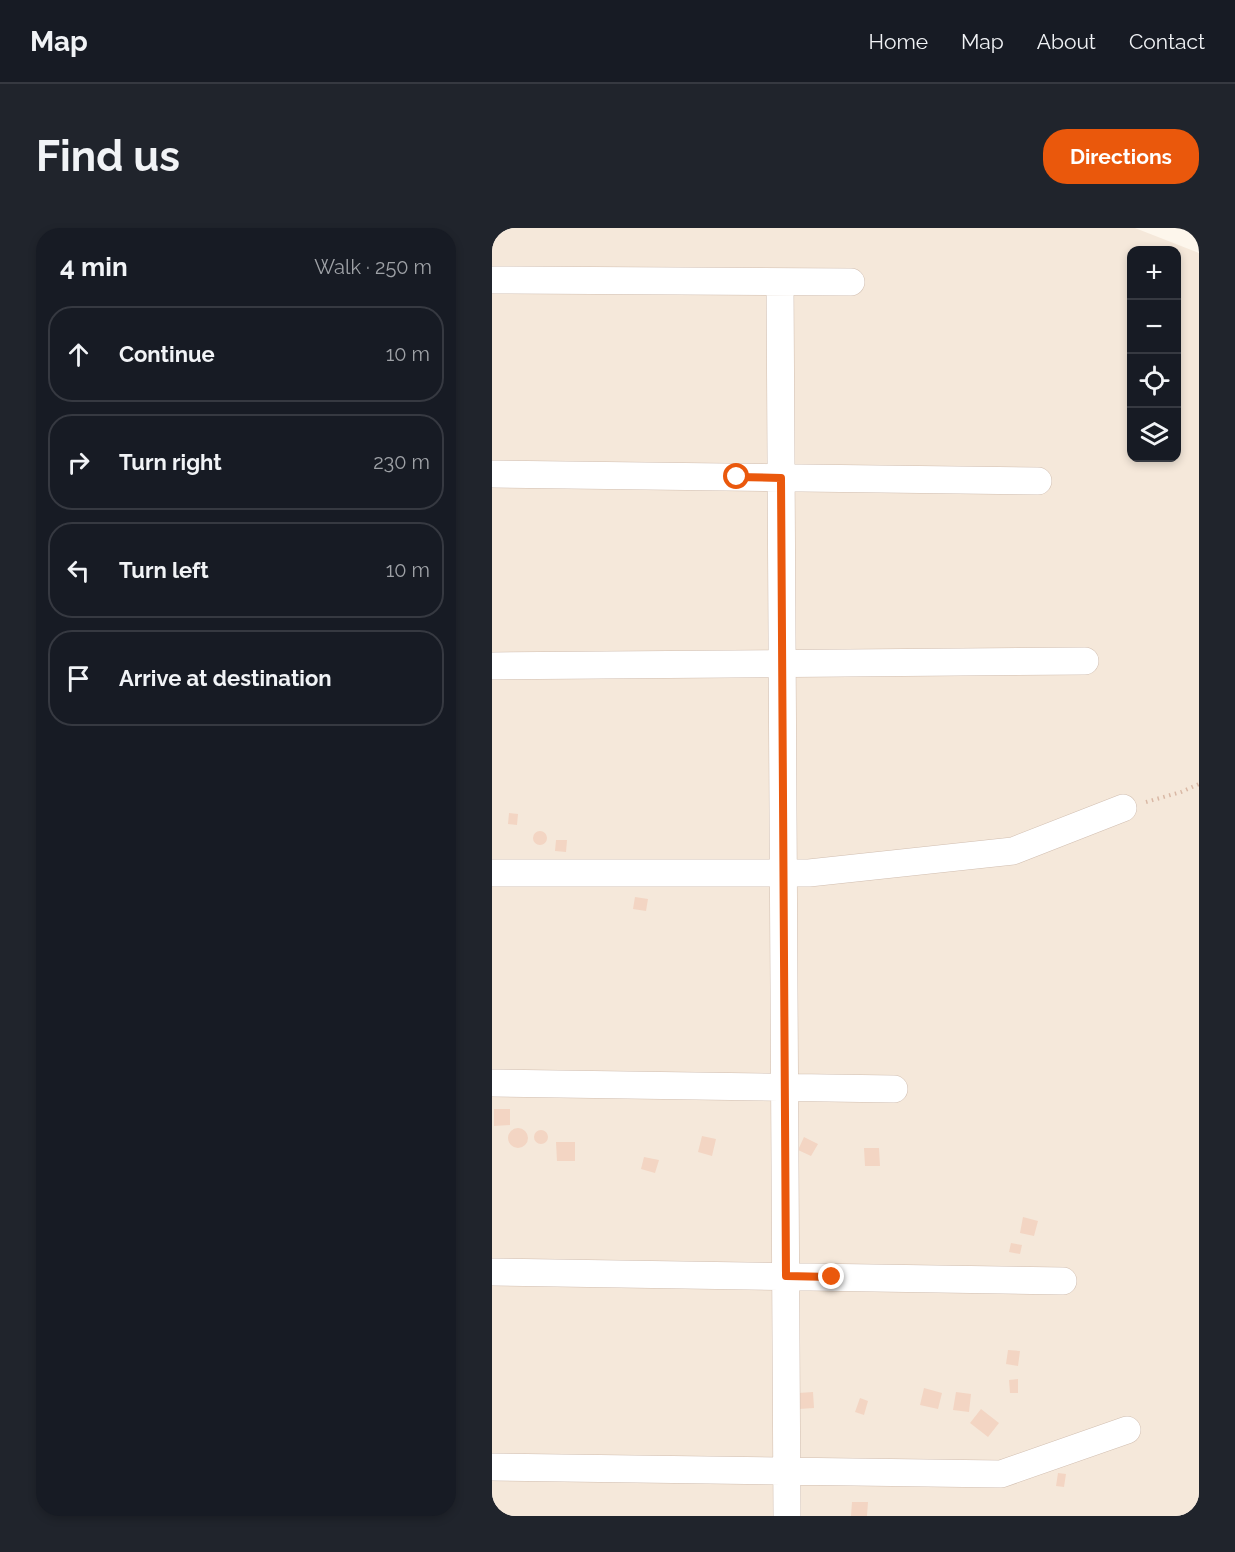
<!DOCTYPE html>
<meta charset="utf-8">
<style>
:root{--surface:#171b24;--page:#20242c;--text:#f1f3f6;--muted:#9ea1a6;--line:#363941;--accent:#ea580c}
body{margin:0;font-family:Raleway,sans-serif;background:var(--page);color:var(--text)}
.controls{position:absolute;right:18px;top:18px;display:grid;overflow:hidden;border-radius:12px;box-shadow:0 3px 9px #0003}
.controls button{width:54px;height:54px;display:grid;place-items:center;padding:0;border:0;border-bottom:2px solid var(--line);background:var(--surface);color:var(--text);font:30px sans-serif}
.stop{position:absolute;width:18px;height:18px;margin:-14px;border:4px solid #ea580c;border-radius:50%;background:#fff}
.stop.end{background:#ea580c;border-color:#fff;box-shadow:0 2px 6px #0008}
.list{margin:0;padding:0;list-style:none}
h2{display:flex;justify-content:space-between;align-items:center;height:78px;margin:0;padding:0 24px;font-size:26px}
h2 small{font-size:20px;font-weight:400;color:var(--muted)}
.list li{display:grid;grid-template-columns:39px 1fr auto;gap:18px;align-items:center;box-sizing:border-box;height:96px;margin:0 12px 12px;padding:0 12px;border:2px solid var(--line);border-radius:24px}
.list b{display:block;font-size:22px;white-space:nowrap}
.list em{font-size:20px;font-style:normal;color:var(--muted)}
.icon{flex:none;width:33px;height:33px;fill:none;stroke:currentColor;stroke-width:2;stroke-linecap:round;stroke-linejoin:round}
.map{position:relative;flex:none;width:707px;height:1288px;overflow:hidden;border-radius:24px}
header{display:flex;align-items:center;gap:36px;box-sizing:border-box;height:84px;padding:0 30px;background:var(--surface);border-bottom:2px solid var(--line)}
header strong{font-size:28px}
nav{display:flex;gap:33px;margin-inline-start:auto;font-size:21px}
.intro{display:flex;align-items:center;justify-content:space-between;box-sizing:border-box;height:144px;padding:0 36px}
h1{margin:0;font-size:42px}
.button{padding:15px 27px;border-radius:24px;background:var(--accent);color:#fff;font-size:21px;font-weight:700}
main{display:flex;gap:36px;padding:0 36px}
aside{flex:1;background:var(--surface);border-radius:24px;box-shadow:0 3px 9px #0003}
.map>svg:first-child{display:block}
.residential{fill:#f5e8da;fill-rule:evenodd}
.building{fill:#f3d5c3}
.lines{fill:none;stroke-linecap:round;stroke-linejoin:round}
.minor-casing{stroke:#d1beb0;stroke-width:28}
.path{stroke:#d9b8a5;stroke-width:4;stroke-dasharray:1.5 4.5;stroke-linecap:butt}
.minor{stroke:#fff;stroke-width:27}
.route{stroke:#ea580c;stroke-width:8}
</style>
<header>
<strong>Map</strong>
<nav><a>Home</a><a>Map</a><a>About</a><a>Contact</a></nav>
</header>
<div class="intro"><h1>Find us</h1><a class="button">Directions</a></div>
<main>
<aside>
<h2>4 min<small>Walk · 250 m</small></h2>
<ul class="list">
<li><svg class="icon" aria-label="ahead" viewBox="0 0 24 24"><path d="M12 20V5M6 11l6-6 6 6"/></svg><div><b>Continue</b></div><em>10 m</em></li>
<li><svg class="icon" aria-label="right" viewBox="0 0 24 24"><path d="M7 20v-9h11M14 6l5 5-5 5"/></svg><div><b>Turn right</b></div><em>230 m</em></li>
<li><svg class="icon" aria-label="left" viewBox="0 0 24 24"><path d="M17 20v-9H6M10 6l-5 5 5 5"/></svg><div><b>Turn left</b></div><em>10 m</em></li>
<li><svg class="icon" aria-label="arrive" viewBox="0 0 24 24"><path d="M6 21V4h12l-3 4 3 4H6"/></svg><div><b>Arrive at destination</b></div></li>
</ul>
</aside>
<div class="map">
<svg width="707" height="1288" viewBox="0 0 707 1288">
<rect width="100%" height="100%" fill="#fdf6ec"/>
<!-- residential -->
<path class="residential" d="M0,0H643L707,25V1288H0ZM640,22H684V230H640Z"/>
<!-- building -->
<path class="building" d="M17,585L26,586L25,597L16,596Z
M41 610a7 7 0 1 1 14 0a7 7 0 1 1-14 0Z
M64,612H75L74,624L63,623Z
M143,669L156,671L154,683L141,681Z
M2,881H18V897L2,898Z
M16 910a10 10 0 1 1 20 0a10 10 0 1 1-20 0Z
M42 909a7 7 0 1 1 14 0a7 7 0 1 1-14 0Z
M210,908L224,911L220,928L206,924Z
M312,909L326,916L319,928L306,922Z
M64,914H83V933H65Z
M372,920H387L388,938H373Z
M152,929L167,932L163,945L149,941Z
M531,989L546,993L542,1008L528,1005Z
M519,1015L530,1017L528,1026L517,1024Z
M516,1122L528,1123L526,1138L514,1136Z
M526,1151V1165H518L517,1152Z
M432,1160L450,1165L446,1181L428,1177Z
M321,1164L322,1180L307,1181L306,1165Z
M464,1164L479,1166L477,1184L461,1182Z
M368,1170L376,1173L372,1187L363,1184Z
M489,1181L507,1195L496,1209L478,1195Z
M566,1245L574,1246L572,1259L564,1258Z
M360,1274H376L375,1288H359Z"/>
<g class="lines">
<!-- minor casing -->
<g class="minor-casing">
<path id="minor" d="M0,52L359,54
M288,54L295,1288
M0,246L546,253
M0,438L593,433
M0,645H317L521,623L631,580
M0,855L402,861
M0,1044L571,1053
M0,1239L509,1246L635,1202"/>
</g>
<!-- path -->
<path class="path" d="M654,574L689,564L707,556"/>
<!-- minor -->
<use href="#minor" class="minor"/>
</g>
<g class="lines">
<!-- route -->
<path class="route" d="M245,249L289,250L294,1048L340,1049"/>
</g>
</svg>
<div class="controls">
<button>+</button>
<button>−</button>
<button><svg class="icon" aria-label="locate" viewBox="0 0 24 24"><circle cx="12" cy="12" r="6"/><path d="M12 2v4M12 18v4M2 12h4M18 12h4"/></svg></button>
<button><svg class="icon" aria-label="layers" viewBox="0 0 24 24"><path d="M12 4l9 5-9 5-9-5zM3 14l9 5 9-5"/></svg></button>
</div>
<div class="stop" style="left:245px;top:249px"></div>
<div class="stop end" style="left:340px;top:1049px"></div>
</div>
</main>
